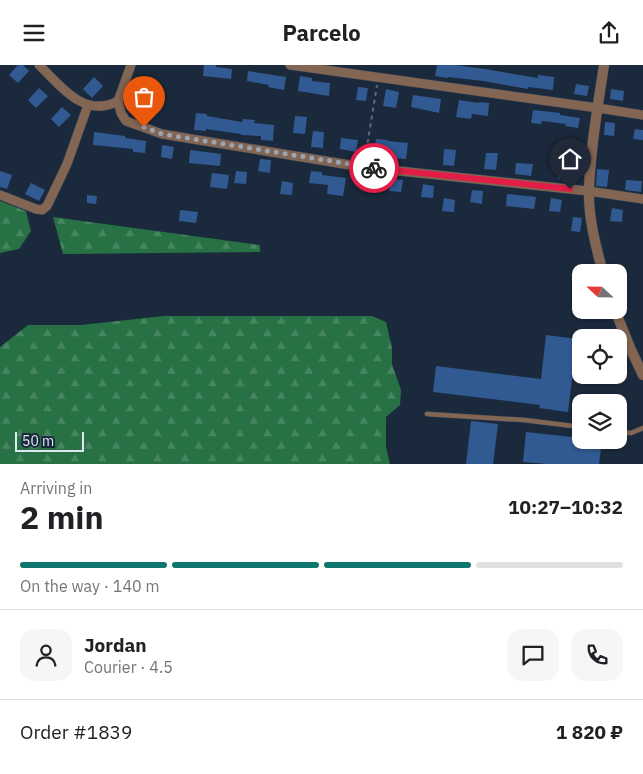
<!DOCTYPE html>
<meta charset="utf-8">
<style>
:root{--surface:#fff;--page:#f6f6f6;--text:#202124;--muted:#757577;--line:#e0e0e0;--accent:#0f766e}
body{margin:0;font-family:"IBM Plex Sans",sans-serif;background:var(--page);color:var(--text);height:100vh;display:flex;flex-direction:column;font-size:19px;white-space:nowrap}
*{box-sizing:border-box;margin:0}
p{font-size:16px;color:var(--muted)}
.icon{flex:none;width:28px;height:28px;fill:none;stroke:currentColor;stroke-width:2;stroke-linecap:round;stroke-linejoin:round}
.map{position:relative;height:399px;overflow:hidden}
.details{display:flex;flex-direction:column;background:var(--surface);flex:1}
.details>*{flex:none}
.needle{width:32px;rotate:292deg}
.controls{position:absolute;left:572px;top:199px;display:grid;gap:10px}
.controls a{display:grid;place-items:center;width:55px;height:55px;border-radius:10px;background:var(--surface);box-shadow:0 1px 4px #0004;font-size:25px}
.scale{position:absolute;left:15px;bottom:12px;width:69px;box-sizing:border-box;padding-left:5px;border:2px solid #dde7f4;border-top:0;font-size:14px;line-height:18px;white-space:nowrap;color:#dde7f4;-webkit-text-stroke:4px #1b293c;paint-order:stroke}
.pin{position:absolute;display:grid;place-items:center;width:42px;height:42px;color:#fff;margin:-51px -21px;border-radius:50% 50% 50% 0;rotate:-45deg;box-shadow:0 0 5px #0007}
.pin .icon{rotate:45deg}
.courier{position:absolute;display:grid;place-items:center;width:50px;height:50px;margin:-25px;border:4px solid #e11d48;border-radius:50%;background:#fff;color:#222;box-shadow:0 1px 6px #0007}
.overview em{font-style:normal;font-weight:800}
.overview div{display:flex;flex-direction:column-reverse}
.overview{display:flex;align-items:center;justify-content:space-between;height:85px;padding:0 20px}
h1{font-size:32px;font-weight:800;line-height:38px}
.bar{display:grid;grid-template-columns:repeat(4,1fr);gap:8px 5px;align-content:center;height:60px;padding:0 20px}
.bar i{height:6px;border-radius:4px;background:var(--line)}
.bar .active{background:var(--accent)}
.bar p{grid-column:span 4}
.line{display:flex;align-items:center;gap:12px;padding:0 20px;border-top:1px solid var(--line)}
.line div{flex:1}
.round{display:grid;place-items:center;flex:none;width:52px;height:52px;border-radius:15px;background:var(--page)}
header{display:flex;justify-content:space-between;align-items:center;height:65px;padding:0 20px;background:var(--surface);font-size:22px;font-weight:800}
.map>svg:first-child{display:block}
.forest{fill:url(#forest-firs)}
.building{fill:#315a92}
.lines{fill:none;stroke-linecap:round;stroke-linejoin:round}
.service-casing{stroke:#364456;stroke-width:5.5}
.minor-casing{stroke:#364456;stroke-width:10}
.tertiary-casing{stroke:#364456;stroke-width:11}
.path{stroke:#5d6a7b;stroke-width:2;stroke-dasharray:4 4;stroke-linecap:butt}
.service{stroke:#826552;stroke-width:4.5}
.minor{stroke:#826552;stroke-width:9}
.tertiary{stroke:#826552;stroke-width:10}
.done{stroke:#99a4b4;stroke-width:5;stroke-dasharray:0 9}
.route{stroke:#e11d48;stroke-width:6}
</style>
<header><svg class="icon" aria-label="menu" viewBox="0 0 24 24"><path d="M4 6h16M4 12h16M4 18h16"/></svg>Parcelo<svg class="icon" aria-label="share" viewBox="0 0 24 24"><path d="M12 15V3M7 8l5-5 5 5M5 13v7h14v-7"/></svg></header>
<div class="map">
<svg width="643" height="399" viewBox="0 0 643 399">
<defs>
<pattern id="forest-firs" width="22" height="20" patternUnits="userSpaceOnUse" patternTransform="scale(1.25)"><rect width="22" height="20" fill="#277144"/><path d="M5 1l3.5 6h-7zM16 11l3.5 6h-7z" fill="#468560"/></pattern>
</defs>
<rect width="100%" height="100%" fill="#1b293c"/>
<path class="forest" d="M0 136 26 146 31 166 19 184 0 188Z
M53 152 260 180V187L63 189Z
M164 251H372L386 257 392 283V299L401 325 400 340 386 352V382L390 399H0V282L28 260H81Z"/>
<path class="building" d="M18 0H23L29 6 18 18 9 10Z
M204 0H216V2L232 4 231 14 203 11Z
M437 0H455L485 4 538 13V10L554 12 553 25 528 22V24L483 16 448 12V13L435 11Z
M248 6 286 12 284 25 268 22 269 20 247 16Z
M300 11 312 13V16L330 18 329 31 298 26Z
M94 12 103 21 92 33 83 24Z
M576 19 589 21 587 31 574 29Z
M358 22 368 23 366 36 356 35Z
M39 23 48 31 36 43 28 35Z
M386 24 399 27 396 43 383 41Z
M611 24 624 26 623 36 610 34Z
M413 30 441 34 439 48 411 42Z
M145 34 159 42 154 52 139 44Z
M459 35 479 38V37L489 38 488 51 472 49 471 54 456 52Z
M62 42 71 50 59 62 51 54Z
M533 45 560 48V50L580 53 578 63 565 61 566 59 542 56 541 59 531 58Z
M196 48 207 49V51L242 57 243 54 255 55 254 58 274 60 273 76 261 75V71L241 70V69L206 64V66L194 65Z
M295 51 307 52 305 69 293 68Z
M605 57 615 58 614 71 604 70Z
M635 64 643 65V75L633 74Z
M313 66 324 67 323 83 311 82Z
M94 67 125 71V73L146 76 145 88 133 87V84L93 80Z
M341 73 358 75 356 87 340 84Z
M376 74 388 75 387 76 408 78 406 94 394 93 395 92 374 90Z
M162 80 174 82 172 94 161 92Z
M444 84 456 85 454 101 443 100Z
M190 85 221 89 220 101 189 98Z
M486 88H498L496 105 484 104Z
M260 94 271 95 270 108 258 106Z
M516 98 533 99 531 111 515 109Z
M559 102 575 104 574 115 558 114Z
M597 104 609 105 607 122 596 121Z
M0 106 12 110 7 124 0 122Z
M236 106 247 107 246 119 234 118Z
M311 106 322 107V110L346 113 343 131 327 129 328 120 309 118Z
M212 108 229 110 227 124 210 122Z
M364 111 376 113 374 125 363 124Z
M391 114 403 115 401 127 389 126Z
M626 115 642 116 641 127 625 125Z
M282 116 293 118 292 130 280 129Z
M31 118 45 125 39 136 25 129Z
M423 119 434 121 433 133 421 132Z
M472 125 483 126 482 139 470 137Z
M507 129 536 132 534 144 506 141Z
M87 130 97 131 96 139 87 138Z
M444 133 455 135 454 147 442 146Z
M551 133 562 135 560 147 549 146Z
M612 143 623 145 622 157 610 156Z
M180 145 198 147 196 158 179 156Z
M573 152 582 153 580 167 571 166Z
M546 270 577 274 568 347 539 343 540 340 433 327 436 301 541 314Z
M471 356 498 359 493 399H466Z
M526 367 581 373V375H602L599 399H547L523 397Z"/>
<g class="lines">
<g class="service-casing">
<path id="service" d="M427 349 524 355 581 362
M619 367 631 368 643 363"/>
</g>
<g class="minor-casing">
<path id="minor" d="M39 0C61 21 84 54 118 36
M290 0 598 43 643 50
M118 36 121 48 126 56 162 69 362 102 588 126 643 134
M118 36 131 0
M0 130 36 144 42 145 47 141 67 99 88 40"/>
</g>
<g class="tertiary-casing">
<path id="tertiary" d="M603 208C596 182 588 152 589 125 590 85 598 40 604 0
M615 245 631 285 643 310"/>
</g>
<path class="path" d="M365 94 377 20"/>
<use href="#service" class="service"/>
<use href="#minor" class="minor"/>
<use href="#tertiary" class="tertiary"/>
</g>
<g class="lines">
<path class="done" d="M144 62 162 69 374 103"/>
<path class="route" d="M374 103 570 124"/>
</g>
</svg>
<div class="controls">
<a><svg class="needle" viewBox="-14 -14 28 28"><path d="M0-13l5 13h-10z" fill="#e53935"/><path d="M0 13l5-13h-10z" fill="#757577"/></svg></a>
<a><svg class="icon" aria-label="locate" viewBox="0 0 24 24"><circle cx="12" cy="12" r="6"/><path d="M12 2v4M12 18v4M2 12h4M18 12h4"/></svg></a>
<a><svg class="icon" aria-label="layers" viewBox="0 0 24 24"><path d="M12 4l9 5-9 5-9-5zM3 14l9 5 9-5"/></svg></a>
</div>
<div class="scale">50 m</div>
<div class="pin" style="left:144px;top:62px;background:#ea580c"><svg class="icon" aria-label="bag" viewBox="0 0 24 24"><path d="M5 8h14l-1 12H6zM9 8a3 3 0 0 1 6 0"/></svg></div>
<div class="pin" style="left:570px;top:124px;background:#1f2937"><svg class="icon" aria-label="home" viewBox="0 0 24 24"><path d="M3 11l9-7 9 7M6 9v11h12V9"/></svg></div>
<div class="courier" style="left:374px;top:103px"><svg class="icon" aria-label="bike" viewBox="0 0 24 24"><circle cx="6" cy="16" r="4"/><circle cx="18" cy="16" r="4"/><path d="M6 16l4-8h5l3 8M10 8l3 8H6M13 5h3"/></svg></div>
</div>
<section class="details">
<div class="overview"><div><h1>2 min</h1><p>Arriving in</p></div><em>10:27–10:32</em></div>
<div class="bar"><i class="active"></i><i class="active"></i><i class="active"></i><i></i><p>On the way · 140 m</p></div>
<div class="line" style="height:90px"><a class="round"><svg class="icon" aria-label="person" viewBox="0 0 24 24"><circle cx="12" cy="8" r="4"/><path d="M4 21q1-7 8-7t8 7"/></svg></a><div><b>Jordan</b><p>Courier · 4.5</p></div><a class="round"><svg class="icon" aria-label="chat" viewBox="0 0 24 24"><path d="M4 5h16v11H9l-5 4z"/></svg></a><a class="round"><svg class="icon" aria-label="phone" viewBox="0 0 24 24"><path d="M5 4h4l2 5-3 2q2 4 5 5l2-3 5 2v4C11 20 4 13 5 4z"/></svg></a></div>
<div class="line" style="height:65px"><div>Order #1839</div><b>1 820 ₽</b></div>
</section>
